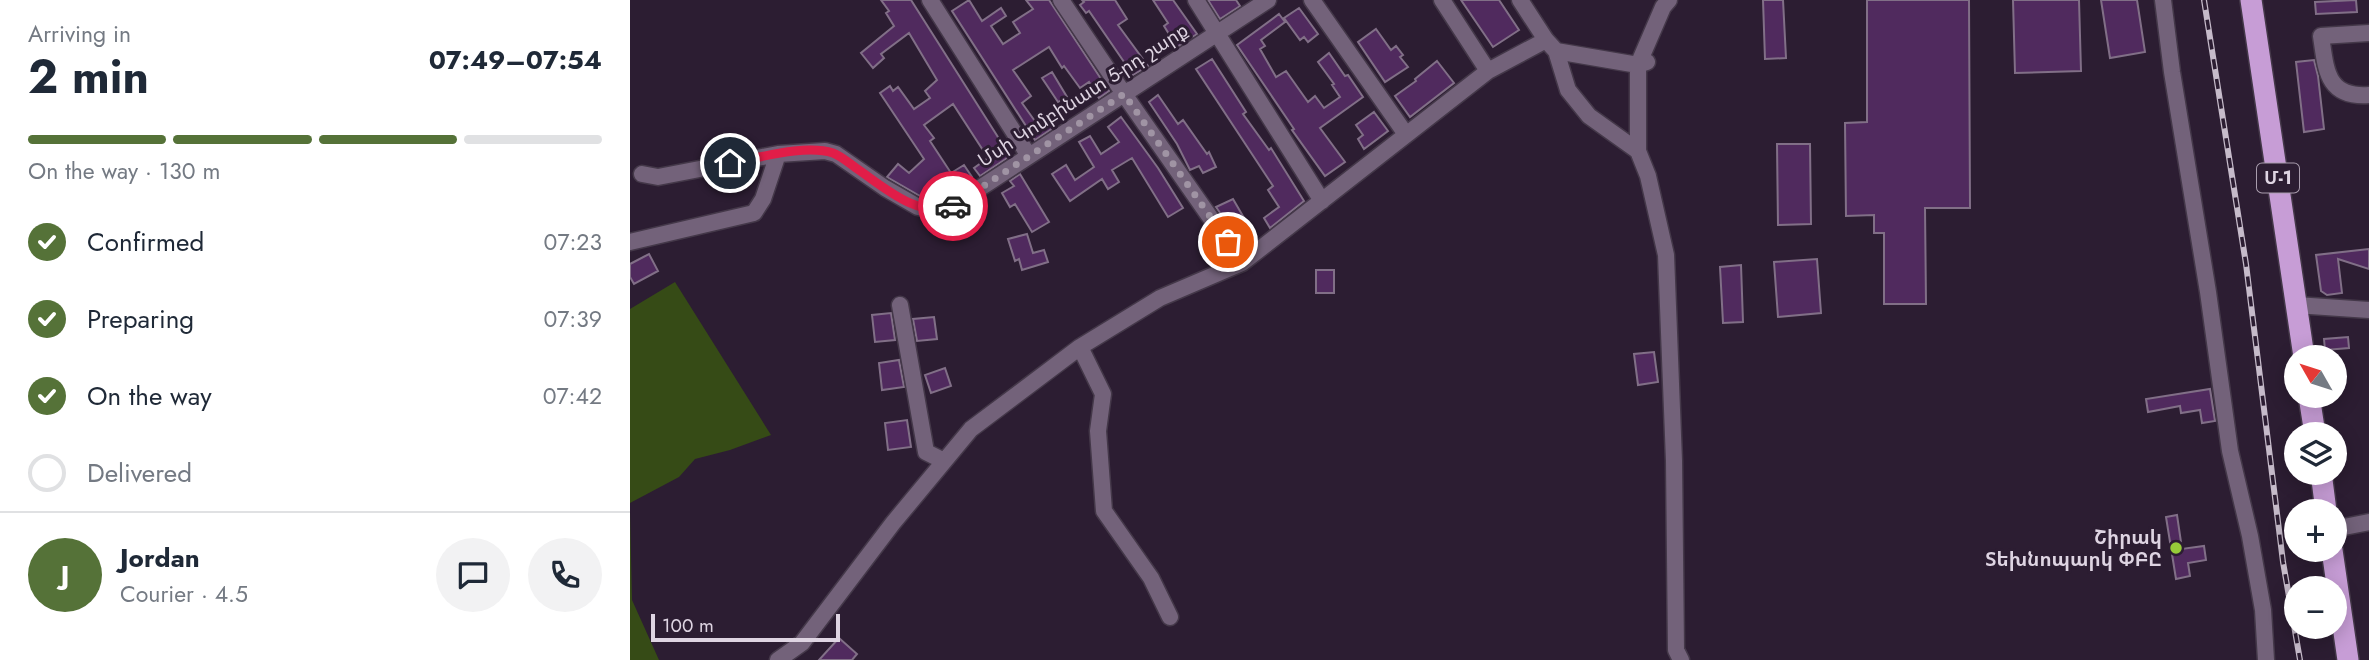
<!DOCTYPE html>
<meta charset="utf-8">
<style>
:root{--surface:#fff;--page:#f2f2f3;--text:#1f2937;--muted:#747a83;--line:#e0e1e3;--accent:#557238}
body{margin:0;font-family:Jost,"Noto Sans Armenian",sans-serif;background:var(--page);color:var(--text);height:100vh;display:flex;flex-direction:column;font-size:26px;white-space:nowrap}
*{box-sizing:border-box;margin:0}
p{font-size:23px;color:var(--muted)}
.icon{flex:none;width:38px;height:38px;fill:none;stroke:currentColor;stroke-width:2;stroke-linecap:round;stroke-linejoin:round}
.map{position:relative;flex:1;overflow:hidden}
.drawer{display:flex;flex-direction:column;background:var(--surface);width:630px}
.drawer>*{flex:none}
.needle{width:46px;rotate:309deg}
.controls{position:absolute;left:1654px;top:345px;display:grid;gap:14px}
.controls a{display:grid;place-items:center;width:63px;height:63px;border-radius:50%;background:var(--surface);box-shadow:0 4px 18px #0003;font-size:35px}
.scale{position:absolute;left:21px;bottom:18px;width:189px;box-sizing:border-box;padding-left:7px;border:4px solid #ded4e2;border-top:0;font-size:19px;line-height:24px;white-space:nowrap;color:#ded4e2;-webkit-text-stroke:5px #2c1d32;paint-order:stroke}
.pin{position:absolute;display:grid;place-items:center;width:60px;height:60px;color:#fff;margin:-30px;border:4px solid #fff;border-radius:50%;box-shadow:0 2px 7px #0007}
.courier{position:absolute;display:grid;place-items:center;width:70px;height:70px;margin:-35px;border:5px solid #e11d48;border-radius:50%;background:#fff;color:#222;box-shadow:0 2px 9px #0007}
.headline em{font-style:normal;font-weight:700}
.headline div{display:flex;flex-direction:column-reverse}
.headline{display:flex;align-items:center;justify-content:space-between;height:119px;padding:0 28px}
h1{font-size:46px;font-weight:700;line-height:52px}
.bar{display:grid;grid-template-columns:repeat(4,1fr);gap:10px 7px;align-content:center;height:84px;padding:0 28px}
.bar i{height:9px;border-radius:5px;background:var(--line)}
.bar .on{background:var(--accent)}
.bar p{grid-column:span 4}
.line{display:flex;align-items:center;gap:18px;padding:0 28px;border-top:2px solid var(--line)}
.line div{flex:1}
.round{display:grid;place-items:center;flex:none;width:74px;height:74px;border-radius:37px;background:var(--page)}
ol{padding:0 28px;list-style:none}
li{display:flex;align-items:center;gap:21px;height:77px}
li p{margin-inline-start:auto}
li .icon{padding:7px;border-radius:50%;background:var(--accent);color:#fff;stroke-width:4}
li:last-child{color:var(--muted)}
li i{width:38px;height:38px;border:4px solid var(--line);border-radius:50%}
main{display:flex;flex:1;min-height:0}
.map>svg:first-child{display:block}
.green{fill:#364b16}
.building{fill:#502a5e;stroke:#816f87;stroke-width:2}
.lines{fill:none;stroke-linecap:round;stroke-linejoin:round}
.minor-casing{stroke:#443849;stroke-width:19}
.highway-casing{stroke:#443849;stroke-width:24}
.minor{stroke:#73627a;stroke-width:16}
.highway{stroke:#c79dd6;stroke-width:21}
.rail-casing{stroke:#c6bbca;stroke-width:6}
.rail{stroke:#2c1d32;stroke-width:3.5;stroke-dasharray:10;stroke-linecap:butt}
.done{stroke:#a094a4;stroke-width:7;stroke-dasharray:0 12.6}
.route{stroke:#e11d48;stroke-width:9}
.poi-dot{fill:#96cc39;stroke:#2c1d32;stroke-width:2.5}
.labels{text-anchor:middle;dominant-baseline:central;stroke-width:6;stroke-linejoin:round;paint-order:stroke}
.shield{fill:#2c1d32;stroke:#a99dad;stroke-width:2}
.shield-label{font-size:18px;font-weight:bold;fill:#ded4e2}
.street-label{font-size:19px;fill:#ded4e2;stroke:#2c1d32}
.poi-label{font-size:19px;font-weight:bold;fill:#ded4e2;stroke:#2c1d32;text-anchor:end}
</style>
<main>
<section class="drawer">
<div class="headline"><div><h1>2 min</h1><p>Arriving in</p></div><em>07:49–07:54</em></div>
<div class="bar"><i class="on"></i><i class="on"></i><i class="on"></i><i></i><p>On the way · 130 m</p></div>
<ol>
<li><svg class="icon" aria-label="check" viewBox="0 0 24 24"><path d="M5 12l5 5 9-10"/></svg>Confirmed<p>07:23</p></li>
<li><svg class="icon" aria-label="check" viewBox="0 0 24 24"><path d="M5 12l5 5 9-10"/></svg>Preparing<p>07:39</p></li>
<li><svg class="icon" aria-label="check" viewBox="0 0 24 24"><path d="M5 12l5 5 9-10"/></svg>On the way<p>07:42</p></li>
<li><i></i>Delivered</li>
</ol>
<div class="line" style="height:126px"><b class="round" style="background:var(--accent);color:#fff">J</b><div><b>Jordan</b><p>Courier · 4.5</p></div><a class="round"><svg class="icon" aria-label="chat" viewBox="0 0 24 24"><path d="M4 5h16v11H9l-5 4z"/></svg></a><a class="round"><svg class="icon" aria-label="phone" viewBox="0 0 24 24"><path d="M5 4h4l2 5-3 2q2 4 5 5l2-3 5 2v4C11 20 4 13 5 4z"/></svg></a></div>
</section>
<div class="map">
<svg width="1739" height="660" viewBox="0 0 1739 660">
<rect width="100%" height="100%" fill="#2c1d32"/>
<path class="green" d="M45 282 141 435 100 450 65 459 49 477 0 503V309Z
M0 512 2 600 29 660H0Z"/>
<path class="building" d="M251 0H281L380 156 350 176 344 168 358 158 323 104 294 125 304 138 300 141 321 173 334 165 342 177 316 194 305 178 290 196 257 177 268 164 279 173 294 159 250 93 260 86 263 91 268 87 284 109 300 98 295 91 307 80 279 33 251 54 254 58 243 68 231 53 264 26 256 13 259 11Z
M339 0 352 21 371 8 376 16 361 26 373 44 390 33 383 22 403 9 396 0H419L479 91 469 98 459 82 450 88 434 66 432 68 419 47 383 70 401 96 392 103 407 124 416 118 423 128 405 140 322 11Z
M452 0H485L497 19 488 25 518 66 503 75 459 11 456 13 450 5 454 2Z
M523 0H543L567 34 547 47 534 26 538 23Z
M578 0H606L610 6 590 19Z
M831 0H869L889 30 863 47Z
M1133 0H1153L1156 58 1135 59Z
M1237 0H1339L1340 208H1295L1296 304H1254V233H1244V215L1216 216 1215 123 1237 122Z
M1383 0H1449L1451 71 1385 73Z
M1471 0H1507L1515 52 1480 58Z
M1726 0 1727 12 1686 14 1685 2Z
M669 8 688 34 678 42 674 37 670 40 654 18Z
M649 14 655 22 631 40 635 46 630 49 646 77 656 71 678 102 685 96 694 108 710 97 702 85 704 84 688 62 699 53 715 76 718 75 733 97 690 128 715 162 695 176 662 130 664 129 607 45Z
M746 29 761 50 766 46 773 55 770 57 778 67 755 82 728 42Z
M582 59 616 112 613 114 639 150 641 148 674 201 640 228 634 218 649 207 638 190 643 186 566 69Z
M1684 60 1688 76 1694 129 1674 132 1666 62Z
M807 61 824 83 780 117 765 96 786 81 785 79Z
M422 72 437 97 428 102 412 78Z
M528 95 548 124 553 120 577 154 579 152 586 167 573 173 569 166 560 170 547 144 519 102Z
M744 112 758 131 734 149 728 139 733 135 726 125Z
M491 117 528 168 553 208 538 217 502 158 482 170 489 182 478 189 472 179 440 201 422 174 436 165 445 180 464 167 449 142 460 136 471 154 489 142 478 127Z
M1147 144H1180L1181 224 1148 225Z
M390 174 419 222 402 232 385 204 380 207 372 193 384 186 380 181Z
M603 199 617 223 604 233 586 207Z
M397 234 403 253 414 250 418 262 392 270 389 259 385 261 378 239Z
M1739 249V269L1708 259 1712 293 1697 295 1691 291 1686 255Z
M19 254 28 271 4 284 0 277V264Z
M1187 259 1191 313 1148 317 1144 262Z
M1111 265 1113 322 1093 323 1090 267Z
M686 270H704V293H686Z
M261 313 265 340 245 342 242 315Z
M304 317 307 339 287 341 283 319Z
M1718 337 1719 348 1695 350 1694 339Z
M1024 352 1028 382 1008 385 1004 354Z
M269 360 274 387 252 390 249 363Z
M315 368 321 386 301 393 295 375Z
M1580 389 1585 421 1572 423 1570 410 1551 413 1550 406 1518 412 1516 399Z
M277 420 281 447 258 450 255 423Z
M1547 515 1552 549 1574 546 1576 560 1558 563 1560 576 1546 579 1536 517Z
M209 638 227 654 222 660H189Z"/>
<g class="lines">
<g class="minor-casing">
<path id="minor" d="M300 0 399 156
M431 0 494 94 612 263
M566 0 692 201
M682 0 775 133
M812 0 858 71
M890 0 916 40 926 51 1008 65 1017 62
M1039 0 1033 7 1008 65V151L1018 176 1036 255 1044 461 1046 650 1051 660
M1533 0 1542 72 1578 292 1600 451 1620 536 1633 610 1636 660
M1739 33 1691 36C1696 69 1696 98 1739 95
M926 51 938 90 959 116 1008 151
M12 174 28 177 148 154 195 151 206 154 255 188 288 207 303 210 321 207 638 0
M0 242 124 213 133 199 148 154
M270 305 296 452 314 461
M1666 305 1739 310
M450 347 473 394 468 431 474 511 521 578 540 617
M1704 529 1739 522
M148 660 172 643 263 523 341 429 450 347 530 298 612 263 858 71 916 40"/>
</g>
<g class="highway-casing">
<path id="highway" d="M1621 0 1674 357
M1679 396 1685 434
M1691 472 1696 511
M1702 550 1718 660"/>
</g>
<use href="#minor" class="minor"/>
<use href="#highway" class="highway"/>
<g class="rail-casing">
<path id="rail" d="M1574 0 1616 264 1653 562 1670 660"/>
</g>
<use href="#rail" class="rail"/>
</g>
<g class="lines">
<path class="done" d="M323 206 494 94 598 242"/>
<path class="route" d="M100 163C129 158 175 144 203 153 211 156 219 163 226 168 254 187 288 219 323 206"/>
</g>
<circle class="poi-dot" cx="1546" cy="548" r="7"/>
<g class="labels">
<rect class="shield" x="1627" y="163.5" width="42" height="29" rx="5"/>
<g class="shield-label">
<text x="1648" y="178">Մ-1</text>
</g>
<g class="street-label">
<text transform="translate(453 95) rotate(-33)">Մսի Կոմբինատ 5-րդ շարք</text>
</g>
<g class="poi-label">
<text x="1532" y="537">Շիրակ<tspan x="1532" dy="22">Տեխնոպարկ ՓԲԸ</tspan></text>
</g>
</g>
</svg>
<div class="controls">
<a><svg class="needle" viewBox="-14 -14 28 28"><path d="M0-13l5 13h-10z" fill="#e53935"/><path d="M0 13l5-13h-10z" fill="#747a83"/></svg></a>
<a><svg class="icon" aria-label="layers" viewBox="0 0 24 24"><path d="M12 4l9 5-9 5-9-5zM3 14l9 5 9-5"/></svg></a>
<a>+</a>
<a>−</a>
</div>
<div class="scale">100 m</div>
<div class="pin" style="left:598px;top:242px;background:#ea580c"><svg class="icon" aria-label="bag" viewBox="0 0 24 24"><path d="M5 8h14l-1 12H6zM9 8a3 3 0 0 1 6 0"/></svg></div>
<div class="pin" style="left:100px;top:163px;background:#1f2937"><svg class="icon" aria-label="home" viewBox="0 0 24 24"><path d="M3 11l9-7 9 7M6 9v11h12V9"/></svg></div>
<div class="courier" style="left:323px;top:206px"><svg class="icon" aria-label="car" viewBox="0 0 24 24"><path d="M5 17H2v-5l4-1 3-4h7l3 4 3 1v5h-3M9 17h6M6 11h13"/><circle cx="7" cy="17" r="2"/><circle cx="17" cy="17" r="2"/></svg></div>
</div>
</main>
